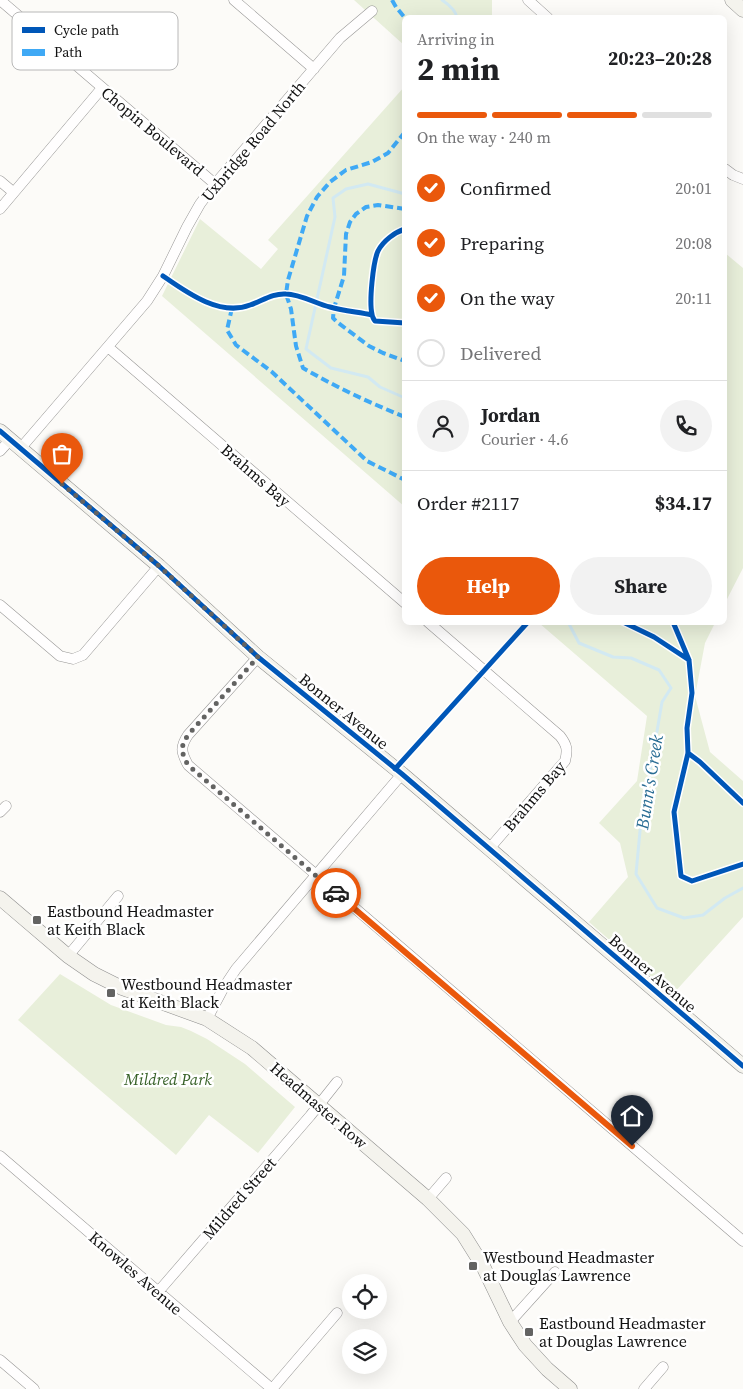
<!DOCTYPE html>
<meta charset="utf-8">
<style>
:root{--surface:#fff;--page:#f2f2f2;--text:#202124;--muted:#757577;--line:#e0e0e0;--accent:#ea580c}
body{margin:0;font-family:"Source Serif 4",serif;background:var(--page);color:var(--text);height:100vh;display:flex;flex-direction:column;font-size:19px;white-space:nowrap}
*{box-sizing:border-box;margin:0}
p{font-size:16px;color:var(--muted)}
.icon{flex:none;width:28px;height:28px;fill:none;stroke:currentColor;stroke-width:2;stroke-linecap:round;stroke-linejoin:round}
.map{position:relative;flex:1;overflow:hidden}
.side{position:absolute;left:402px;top:15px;width:325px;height:610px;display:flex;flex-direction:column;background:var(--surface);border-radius:8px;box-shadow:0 5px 20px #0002}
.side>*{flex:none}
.tools{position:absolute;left:342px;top:1274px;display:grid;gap:10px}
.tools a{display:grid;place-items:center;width:45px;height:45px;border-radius:50%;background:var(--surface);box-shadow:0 5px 20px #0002;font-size:25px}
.pin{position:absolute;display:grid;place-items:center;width:42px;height:42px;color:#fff;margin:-51px -21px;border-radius:50% 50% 50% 0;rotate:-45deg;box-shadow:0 0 5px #0007}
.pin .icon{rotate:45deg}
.courier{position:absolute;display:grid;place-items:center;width:50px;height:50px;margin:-25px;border:4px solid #ea580c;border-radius:50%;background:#fff;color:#222;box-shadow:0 1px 6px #0007}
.summary em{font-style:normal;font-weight:700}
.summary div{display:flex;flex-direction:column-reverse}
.summary{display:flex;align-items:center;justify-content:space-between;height:85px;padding:0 15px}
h1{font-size:32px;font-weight:700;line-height:38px}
.bar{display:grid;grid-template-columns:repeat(4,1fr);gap:8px 5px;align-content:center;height:60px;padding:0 15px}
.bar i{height:6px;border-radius:4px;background:var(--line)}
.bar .current{background:var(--accent)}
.bar p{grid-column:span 4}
.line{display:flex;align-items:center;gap:12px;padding:0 15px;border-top:1px solid var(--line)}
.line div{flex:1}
.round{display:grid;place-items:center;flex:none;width:52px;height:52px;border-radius:26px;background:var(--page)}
ol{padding:0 15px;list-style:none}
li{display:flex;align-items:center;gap:15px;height:55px}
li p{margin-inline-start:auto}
li .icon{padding:5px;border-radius:50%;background:var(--accent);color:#fff;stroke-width:4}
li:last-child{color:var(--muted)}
li i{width:28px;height:28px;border:2px solid var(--line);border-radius:50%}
.action{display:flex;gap:10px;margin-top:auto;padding:10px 15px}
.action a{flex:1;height:58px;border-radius:30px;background:var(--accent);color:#fff;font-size:20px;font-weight:700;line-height:58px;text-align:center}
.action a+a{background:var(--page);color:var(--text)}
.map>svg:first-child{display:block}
.green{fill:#e8efda}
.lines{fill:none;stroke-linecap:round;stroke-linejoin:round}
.stream{stroke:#d2e9f2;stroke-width:3}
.street-casing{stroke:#979695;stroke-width:11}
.secondary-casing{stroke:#8d8d8c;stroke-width:15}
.street{stroke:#fffefe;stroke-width:10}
.secondary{stroke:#f4f3ed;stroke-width:14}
.quiet{stroke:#3fa9f5;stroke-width:4;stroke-dasharray:8 4;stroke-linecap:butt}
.cycleway-casing{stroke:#fff;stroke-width:8}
.cycleway{stroke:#0057b8;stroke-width:5}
.done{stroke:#636362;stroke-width:5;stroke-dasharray:0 9}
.route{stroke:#ea580c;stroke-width:6}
.poi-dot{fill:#636362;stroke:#fff;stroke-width:2}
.labels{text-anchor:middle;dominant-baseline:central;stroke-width:5;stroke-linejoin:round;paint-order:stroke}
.street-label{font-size:16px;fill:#111;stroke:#fff}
.poi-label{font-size:16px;fill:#111;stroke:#fff;text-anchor:start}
.park-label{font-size:16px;font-style:italic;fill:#376128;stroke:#fff}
.water-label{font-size:18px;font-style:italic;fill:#286c94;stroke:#fff}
.key{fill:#fff;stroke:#b8b8b8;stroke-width:1}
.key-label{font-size:14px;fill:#111}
</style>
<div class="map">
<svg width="743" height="1389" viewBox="0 0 743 1389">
<rect width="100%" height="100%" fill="#fcfbf8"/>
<path class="green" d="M354 0H492V17L405 18V46Z
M405 86V507L162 296 200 219 261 269 278 249 268 240Z
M725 253 743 268V568L725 603Z
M539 623H715L705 643 695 696 710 752 743 781V917L672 995 589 922 628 877 620 843 599 823 637 781 647 716Z
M60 974 111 1005 166 1025 181 1027 191 1031 207 1039 245 1064 295 1107 258 1153 209 1115 176 1155 18 1020Z"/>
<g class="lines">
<path class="stream" d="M442 0C448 4 456 10 457 18
M405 194 368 184 346 189 333 198 335 217 306 349 331 368 368 377 380 387 405 398
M568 622 579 643 613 657 631 658 659 670 671 688 662 702 640 831 636 874 657 908 684 918 703 915 725 898 743 888"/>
<g class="street-casing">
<path id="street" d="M0 0 215 184
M234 0 314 69
M528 0 548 18
M725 169 733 175 743 179
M0 181 13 192
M0 209 102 88
M108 347 405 603
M20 449 147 301 163 276 187 227 200 204 215 184 340 38 372 11
M0 451 10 440
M0 605 60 656 73 659 83 655 159 566
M428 622 560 736C567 745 568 750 565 761L489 849
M258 657 188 735C180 747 181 752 188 765L743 1241
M0 812 6 806
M68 956 118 896
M207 1019 224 987 236 969 402 774
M0 1156 272 1389
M428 1199 446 1178
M158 1292 310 1116 337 1082
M510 1322 555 1272
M0 1360 34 1389
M272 1389 337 1313
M644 1389 663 1367"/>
</g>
<g class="secondary-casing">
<path id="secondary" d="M732 0 743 10
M0 431 159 566 258 657 402 774 743 1066
M0 898 68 956 94 974 122 988 207 1019 252 1048 428 1199 463 1234 483 1266 510 1322 525 1345 547 1369 570 1389"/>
</g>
<use href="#street" class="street"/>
<use href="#secondary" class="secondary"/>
<path class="quiet" d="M392 0 396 7 405 18
M405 132 388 153 372 162 346 170 330 182 317 197 307 216 288 280 286 294 291 309 296 346 303 368C336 387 370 403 405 417
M405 209 378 205 366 207 356 214 350 222 346 234 344 276 334 308 333 318 337 322 369 346 383 353 405 361
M232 308 227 330 236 345 272 372 367 461 405 480"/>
<g class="cycleway-casing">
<path id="cycleway" d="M405 229C395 232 383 241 378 251 373 262 369 302 372 314 372 316 374 320 375 321L405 323
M163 276C186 292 220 317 250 305 262 301 273 293 286 294 300 294 317 304 330 307 344 311 358 312 372 315
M0 431 159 566 258 657 402 774 743 1066
M623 622 654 637 689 660
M673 622 689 660 692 693 687 728 688 753 674 812 681 876 692 881 743 864
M688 753 700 762 743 803
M395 769 528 622"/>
</g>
<use href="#cycleway" class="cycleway"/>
</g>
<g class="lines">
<path class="done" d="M62 484 159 566 258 657 188 735C180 747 181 752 188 765L336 893"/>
<path class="route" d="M336 893 632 1146"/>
</g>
<g class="poi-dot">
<rect x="32" y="915" width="10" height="10" rx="2.5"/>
<rect x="106" y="988" width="10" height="10" rx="2.5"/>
<rect x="468" y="1261" width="10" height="10" rx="2.5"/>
<rect x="524" y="1327" width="10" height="10" rx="2.5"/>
</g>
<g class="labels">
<g class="street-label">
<text transform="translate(153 131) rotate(40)">Chopin Boulevard</text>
<text transform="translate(253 141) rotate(-50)">Uxbridge Road North</text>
<text transform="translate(256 475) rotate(41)">Brahms Bay</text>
<text transform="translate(344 711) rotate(39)">Bonner Avenue</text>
<text transform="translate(534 796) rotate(-50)">Brahms Bay</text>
<text transform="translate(653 973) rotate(41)">Bonner Avenue</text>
<text transform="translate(319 1105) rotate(41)">Headmaster Row</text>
<text transform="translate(239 1198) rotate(-49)">Mildred Street</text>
<text transform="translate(136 1273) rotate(41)">Knowles Avenue</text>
</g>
<g class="poi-label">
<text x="47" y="911">Eastbound Headmaster<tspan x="47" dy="18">at Keith Black</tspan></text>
<text x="121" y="984">Westbound Headmaster<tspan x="121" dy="18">at Keith Black</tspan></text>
<text x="483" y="1257">Westbound Headmaster<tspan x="483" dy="18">at Douglas Lawrence</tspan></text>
<text x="539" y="1323">Eastbound Headmaster<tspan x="539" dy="18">at Douglas Lawrence</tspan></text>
</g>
<g class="park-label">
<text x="168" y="1079">Mildred Park</text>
</g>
<g class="water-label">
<text transform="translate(649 782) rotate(-81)">Bunn's Creek</text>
</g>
</g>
<rect x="12" y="12" width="166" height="58" rx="8" class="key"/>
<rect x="22" y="27" width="23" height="6" fill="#0057b8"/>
<rect x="22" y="49" width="23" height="7" fill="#3fa9f5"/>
<g class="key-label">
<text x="54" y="35">Cycle path</text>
<text x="54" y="57">Path</text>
</g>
</svg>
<div class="tools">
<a><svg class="icon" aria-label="locate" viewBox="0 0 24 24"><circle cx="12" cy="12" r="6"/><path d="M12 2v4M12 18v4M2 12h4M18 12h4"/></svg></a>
<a><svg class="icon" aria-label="layers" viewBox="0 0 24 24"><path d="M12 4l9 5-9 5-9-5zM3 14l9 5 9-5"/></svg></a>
</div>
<div class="pin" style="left:62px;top:484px;background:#ea580c"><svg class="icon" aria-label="bag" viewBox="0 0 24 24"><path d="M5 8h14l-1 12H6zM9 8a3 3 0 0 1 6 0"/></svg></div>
<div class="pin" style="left:632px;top:1146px;background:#1f2937"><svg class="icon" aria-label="home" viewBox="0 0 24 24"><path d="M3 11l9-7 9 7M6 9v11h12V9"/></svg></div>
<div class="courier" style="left:336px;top:893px"><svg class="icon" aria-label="car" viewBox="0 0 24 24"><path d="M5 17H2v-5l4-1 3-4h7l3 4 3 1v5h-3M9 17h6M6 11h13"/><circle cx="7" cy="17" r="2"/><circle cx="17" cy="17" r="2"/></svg></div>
<section class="side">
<div class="summary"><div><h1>2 min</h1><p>Arriving in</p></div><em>20:23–20:28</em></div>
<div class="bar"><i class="current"></i><i class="current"></i><i class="current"></i><i></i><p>On the way · 240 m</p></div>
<ol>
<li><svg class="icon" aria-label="check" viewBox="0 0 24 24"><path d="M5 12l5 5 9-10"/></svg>Confirmed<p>20:01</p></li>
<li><svg class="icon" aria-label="check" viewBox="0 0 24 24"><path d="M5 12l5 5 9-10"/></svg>Preparing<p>20:08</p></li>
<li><svg class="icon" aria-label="check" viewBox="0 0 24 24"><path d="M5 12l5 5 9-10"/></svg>On the way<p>20:11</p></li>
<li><i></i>Delivered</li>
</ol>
<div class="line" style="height:90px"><a class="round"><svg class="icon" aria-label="person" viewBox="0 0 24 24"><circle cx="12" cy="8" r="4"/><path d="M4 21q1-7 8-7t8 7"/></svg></a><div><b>Jordan</b><p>Courier · 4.6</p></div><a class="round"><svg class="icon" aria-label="phone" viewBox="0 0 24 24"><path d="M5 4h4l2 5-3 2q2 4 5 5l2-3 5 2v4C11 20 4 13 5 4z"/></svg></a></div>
<div class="line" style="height:65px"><div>Order #2117</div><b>$34.17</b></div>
<div class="action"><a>Help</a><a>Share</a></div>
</section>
</div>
